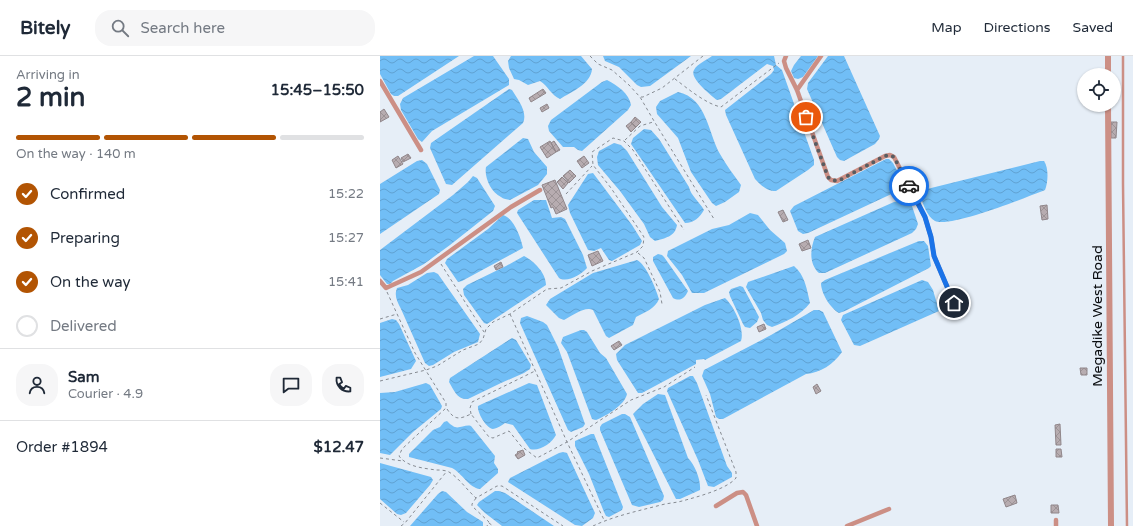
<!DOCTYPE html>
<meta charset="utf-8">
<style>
:root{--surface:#fff;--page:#f6f6f7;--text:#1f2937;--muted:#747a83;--line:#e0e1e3;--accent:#b25403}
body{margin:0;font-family:"Varela Round",sans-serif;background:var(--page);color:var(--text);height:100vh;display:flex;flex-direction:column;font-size:15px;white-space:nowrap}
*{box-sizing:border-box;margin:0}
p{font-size:13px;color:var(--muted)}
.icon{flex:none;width:22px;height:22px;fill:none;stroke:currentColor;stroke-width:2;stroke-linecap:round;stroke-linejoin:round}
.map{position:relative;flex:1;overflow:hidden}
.sheet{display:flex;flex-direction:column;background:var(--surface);width:380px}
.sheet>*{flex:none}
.fabs{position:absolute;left:697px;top:12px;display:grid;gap:8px}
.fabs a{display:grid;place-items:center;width:44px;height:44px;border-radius:50%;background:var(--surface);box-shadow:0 1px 3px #0004;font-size:20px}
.pin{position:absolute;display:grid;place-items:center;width:34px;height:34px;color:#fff;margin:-17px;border:2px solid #fff;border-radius:50%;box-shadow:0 1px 4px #0007}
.courier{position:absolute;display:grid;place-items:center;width:40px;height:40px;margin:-20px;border:3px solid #1a73e8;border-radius:50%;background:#fff;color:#222;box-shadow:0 1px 5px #0007}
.summary em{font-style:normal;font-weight:700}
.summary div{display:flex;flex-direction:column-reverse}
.summary{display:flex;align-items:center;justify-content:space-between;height:68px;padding:0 16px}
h1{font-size:26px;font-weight:700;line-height:30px}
.bar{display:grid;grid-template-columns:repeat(4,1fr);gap:6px 4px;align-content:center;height:48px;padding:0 16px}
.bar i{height:5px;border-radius:3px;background:var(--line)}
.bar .on{background:var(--accent)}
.bar p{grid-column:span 4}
.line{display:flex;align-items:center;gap:10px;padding:0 16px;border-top:1px solid var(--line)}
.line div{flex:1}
.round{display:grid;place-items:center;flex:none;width:42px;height:42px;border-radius:16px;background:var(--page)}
ol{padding:0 16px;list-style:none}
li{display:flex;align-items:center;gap:12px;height:44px}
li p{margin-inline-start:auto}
li .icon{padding:4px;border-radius:50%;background:var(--accent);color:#fff;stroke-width:4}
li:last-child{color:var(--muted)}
li i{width:22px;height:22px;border:2px solid var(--line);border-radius:50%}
header{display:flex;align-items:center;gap:24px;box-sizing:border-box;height:56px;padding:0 20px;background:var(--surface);border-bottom:1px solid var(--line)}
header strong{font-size:19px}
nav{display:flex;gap:22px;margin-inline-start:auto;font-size:14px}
.search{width:280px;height:36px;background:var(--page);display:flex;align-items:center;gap:10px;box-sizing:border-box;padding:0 14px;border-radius:16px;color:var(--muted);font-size:15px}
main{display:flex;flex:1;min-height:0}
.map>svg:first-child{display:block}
.water{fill:url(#water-waves)}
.building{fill:url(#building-cross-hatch);stroke:#90868a}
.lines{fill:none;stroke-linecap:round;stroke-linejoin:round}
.path{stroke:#868b92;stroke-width:1;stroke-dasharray:3 3;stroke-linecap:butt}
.service{stroke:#cc8f85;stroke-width:2.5}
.minor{stroke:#cc8f85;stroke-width:4.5}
.tertiary{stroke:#cc8f85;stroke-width:6}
.done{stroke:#585c61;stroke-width:4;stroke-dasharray:0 7.2}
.route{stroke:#1a73e8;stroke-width:5}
.labels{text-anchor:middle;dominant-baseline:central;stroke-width:4;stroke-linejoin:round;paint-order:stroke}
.street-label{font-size:14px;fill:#0b0d10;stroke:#e6eef7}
</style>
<header>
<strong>Bitely</strong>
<div class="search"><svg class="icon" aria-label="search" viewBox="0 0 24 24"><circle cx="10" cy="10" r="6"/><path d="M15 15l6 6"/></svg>Search here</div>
<nav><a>Map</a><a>Directions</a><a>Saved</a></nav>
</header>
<main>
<section class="sheet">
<div class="summary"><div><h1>2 min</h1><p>Arriving in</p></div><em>15:45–15:50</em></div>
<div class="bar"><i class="on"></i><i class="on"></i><i class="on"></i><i></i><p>On the way · 140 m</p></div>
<ol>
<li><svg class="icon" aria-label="check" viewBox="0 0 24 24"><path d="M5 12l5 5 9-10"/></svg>Confirmed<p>15:22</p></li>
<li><svg class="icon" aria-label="check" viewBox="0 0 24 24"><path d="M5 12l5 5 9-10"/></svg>Preparing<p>15:27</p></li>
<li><svg class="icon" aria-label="check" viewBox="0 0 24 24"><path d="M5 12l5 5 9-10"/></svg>On the way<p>15:41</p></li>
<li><i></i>Delivered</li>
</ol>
<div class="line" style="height:72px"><a class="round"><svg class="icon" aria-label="person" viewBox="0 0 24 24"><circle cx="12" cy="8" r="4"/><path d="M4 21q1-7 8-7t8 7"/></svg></a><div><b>Sam</b><p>Courier · 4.9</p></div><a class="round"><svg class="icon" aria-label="chat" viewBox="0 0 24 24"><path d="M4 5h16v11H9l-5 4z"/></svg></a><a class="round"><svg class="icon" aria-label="phone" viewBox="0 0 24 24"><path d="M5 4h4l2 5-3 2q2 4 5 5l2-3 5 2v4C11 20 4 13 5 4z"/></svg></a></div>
<div class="line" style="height:52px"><div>Order #1894</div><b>$12.47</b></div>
</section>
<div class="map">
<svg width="753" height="470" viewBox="0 0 753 470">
<defs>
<pattern id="water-waves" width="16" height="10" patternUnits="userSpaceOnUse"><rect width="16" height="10" fill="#71bef6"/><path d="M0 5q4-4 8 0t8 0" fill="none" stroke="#60a2d2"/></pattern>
<pattern id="building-cross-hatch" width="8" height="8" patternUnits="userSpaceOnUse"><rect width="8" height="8" fill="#b7acb0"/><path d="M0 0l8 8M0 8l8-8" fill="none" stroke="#9c9396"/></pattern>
</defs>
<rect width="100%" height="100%" fill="#e6eef7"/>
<path class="water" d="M0 0H79L18 40H14L11 38 0 18Z
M94 0H113L129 23V29L52 75 42 86 38 83 21 54 20 48 23 42Z
M131 0H201L212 13C211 28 191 36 180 43 171 39 168 30 160 25L148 29 139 24 134 23 129 12 128 5Z
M223 0H311L270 30 261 31 257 29 239 11 225 5Z
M332 0H394L396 9 402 14 434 104V109L428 114 396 135C386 135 381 129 375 123L346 59 345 54 391 18 394 14 393 10 387 8 341 43 337 44C331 39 309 22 314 14 317 8 327 4 332 0Z
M421 0H438L423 21 418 23 414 22 411 15 414 9Z
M448 0H464L500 80 499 83 495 88 464 105 460 104 457 101 427 33 428 27Z
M227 24C238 30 249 37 251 49L248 54 202 95 198 94 194 91H183L169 75 168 70 171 64 222 26Z
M129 33 132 34C138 44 148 56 143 67L72 129 66 128 50 92 51 87Z
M298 36C327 42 328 77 340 98 346 109 354 119 361 129L359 136 345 146 336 150 332 147 311 116 298 82 277 58 276 51 280 45Z
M264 73 271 74 279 83 309 131C311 140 319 145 324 154 320 161 314 167 305 167L251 88 253 82Z
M143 82 148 83 154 96 167 111V118L158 129 130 144C127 143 123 143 121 141 111 136 104 121 106 111Z
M234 87 241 89 247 95 282 151 297 169C295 181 285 182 275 185L270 181 264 168 240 135 218 109 217 101 219 95Z
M506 103H509L513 107 524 128 520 134 428 177 423 178 418 175 410 155 414 150Z
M42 104 47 108 60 134 59 138 0 178V128L37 105Z
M660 105H664C669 112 668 127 665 134 647 141 570 172 555 165 547 161 542 146 540 138L543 134Z
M213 117 252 169 262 185 260 189 232 205 229 204 221 192 214 195 208 194 190 157 188 149 208 118Z
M93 120 97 122 115 150 113 155 70 189 44 208 13 225 10 228H7L0 219V194L73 139 88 126Z
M526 143 531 147 538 168 536 173 532 177 445 217H439C429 208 430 193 435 181L514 146Z
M154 144H166L172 162 181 161 185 163 203 199 207 212C201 219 187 227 179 222L137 157 138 154Z
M370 157 378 159 390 174 405 187 407 195 404 198 324 237H312L302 219 287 200 288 195 332 173 349 169Z
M123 159C134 162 141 182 143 192L82 225 78 226 65 207 67 203 108 173Z
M539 185H544L548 190 551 210 549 212 465 255 459 257C450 252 441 237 441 227L445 224Z
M278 198 282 199 284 201 308 235C305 242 300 246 293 242L273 205V201Z
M144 200C154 205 166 217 166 229L107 268 104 267 84 239 83 233 87 229 126 210Z
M257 204C266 208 276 233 279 243 275 253 265 256 256 261L253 269 229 282 226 280 213 254C205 250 192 260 184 264L179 262 166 249 170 243 213 217Z
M414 210C425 219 427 234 430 247 421 259 406 266 392 271L387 269 383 264 381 257 366 231 368 226Z
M54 216 58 218 100 278 98 286 74 296 53 309 49 310 45 307 21 253C17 245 14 240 17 232L28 229 47 217Z
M542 224 548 226 553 234 559 255 480 290 474 289 461 264 463 259Z
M360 230 363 231 379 261 377 266 370 272 365 271 363 268 350 240 349 236 351 233Z
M345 242C354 250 365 273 361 285L325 304 324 303 316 304V308L262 337H258L237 304 236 298 245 289 325 249Z
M434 254H439L443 256 462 296C454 308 440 317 426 318L343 363H339L336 361 330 338 322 320 324 314 391 279Z
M147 260 163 266 167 269 178 291 205 368 203 371 191 376 188 374 140 267 141 262Z
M12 263 16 264 19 268 36 305 31 313 0 321V267Z
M201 274H204L207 276 220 297 226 302 247 338C245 349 226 360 216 364L212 363 187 296 181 287 183 281Z
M132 282 136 284 151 309 150 313 144 317 121 327 88 343C77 344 74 334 69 326L70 322Z
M310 320H313L317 327 347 410 352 417V421L334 431 328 430 318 404 287 335 288 332Z
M46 327 50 329 62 350 61 353 33 376 10 399 0 397V337L15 336Z
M149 327 157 329 176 379C172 387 159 396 150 393L133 369 125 367C122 369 118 372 113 373 107 373 97 357 98 350L102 348Z
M278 338 285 339 308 402C315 409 321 424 320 434L300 443H296L253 358 263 348Z
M242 358H245L250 361 284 440 283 444 280 446 259 451 252 449 220 374V371L222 368Z
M67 365C69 367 71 369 73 370 78 374 85 368 91 370L115 400 114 407 118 413V417L100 433C89 432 82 417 72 412L29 401V398L53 374 60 371 64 366Z
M211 378H214L243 451 242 454 229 461 226 460 224 456 209 418 195 390V385Z
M183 396 187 397 215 457 213 462 202 470 195 469 128 426 130 422 134 420 179 397Z
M0 407 51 421 53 424 50 429 26 457 21 459 17 458 0 443Z
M62 435 66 436 87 456 103 466V470H30L58 438Z
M115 435H119L125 437 174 470H122L105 457 97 449 99 446Z"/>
<path class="building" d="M163 33 166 37 151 46 149 42Z
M167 48 169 52 162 56 160 52Z
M4 53 9 61 0 66V56Z
M255 61 261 66 256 71 251 66Z
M251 66 256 71 251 76 246 70Z
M731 66H737L736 82H731Z
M170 85 176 96 167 102 160 91Z
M174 85 180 94 176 96 171 87Z
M28 98 31 102 23 106 21 102Z
M18 100 23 108 16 112 12 104Z
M204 100 209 107 202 112 197 105Z
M190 114 196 120 189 127 183 120Z
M182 121 188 127 183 133 177 126Z
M175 124 187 153 176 158 173 151 171 152 162 129Z
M667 149 668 163 662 164 660 150Z
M403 154 408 164 403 166 398 156Z
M428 184 431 192 422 195 419 188Z
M218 195 223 205 212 210 208 199Z
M121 206 123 211 116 214 114 210Z
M384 268 386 273 379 276 377 271Z
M239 285 242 289 234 294 231 290Z
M700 312H707V319H701Z
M437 328 441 335 436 338 433 331Z
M680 368 681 389H676L675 369Z
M676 393H681L682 401H676Z
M143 394 145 399 138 403 135 399 138 397 137 396Z
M635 439 637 447 626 451 623 443Z
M671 449H678L679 457H671Z"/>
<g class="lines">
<path class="path" d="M210 0 218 8 232 14 249 29 260 41 274 65 334 163
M295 23C307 32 326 48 341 51L399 7
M261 41H263L282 32 323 0
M245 84 260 70 273 66
M186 138 212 110
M258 197 264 202 280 236 282 248
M61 208 104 276
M7 236 35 297 66 347V352L22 393 19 400C27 411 43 412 56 414 60 414 65 414 69 416 79 422 87 434 96 442L117 430H122L183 470
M130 258 187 386 224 464
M0 263 17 258
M0 325 46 314 57 310 83 294 99 288 103 283 106 273 113 266 130 258 167 233 181 232 212 215 257 196 263 190 264 181 231 132 213 109 212 96 233 82 244 85 253 94 304 174
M67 353C75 365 80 363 91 358L109 381 113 382 129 375 141 390 157 402 187 386 251 344 284 331 315 311
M91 358 90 352 92 346 155 315
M0 402 23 405
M96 442 92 448V450L109 466 107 470
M0 447 24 466
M109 467 113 470
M21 470 25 467 67 415
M213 470C234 460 258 455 281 449 288 447 295 447 302 445 317 441 347 433 356 422V416L326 339"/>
<path class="service" d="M743 0V128L747 470"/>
<path class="minor" d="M406 0 404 5 406 12 417 34 448 121 451 124 457 125 505 100 510 99 514 101 545 161 551 181 554 200 574 247
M0 25 41 94
M417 34 441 0
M0 225 6 232 41 216 131 151 160 134
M336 450 357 437 363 436 366 439 377 470
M676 464V470
M467 470 509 453"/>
<path class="tertiary" d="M728 0V19
M728 49 731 470"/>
</g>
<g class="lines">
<path class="done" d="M426 61 448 121 451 124 458 125 505 100 510 99 514 101 529 130"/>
<path class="route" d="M529 130 545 161 551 181 554 200 574 247"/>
</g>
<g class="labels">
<g class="street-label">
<text transform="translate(717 260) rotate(-90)">Megadike West Road</text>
</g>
</g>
</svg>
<div class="fabs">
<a><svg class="icon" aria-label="locate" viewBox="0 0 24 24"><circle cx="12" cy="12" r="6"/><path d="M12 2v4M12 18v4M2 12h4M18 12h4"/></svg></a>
</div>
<div class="pin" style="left:426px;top:61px;background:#ea580c"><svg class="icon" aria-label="bag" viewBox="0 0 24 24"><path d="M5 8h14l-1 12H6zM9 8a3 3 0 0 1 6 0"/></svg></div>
<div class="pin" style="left:574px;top:247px;background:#1f2937"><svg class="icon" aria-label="home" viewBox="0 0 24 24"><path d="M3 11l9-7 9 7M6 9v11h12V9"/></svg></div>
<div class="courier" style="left:529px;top:130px"><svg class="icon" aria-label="car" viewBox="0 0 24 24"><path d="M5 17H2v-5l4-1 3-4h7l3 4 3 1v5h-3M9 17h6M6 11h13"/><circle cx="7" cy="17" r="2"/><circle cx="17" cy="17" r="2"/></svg></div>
</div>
</main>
